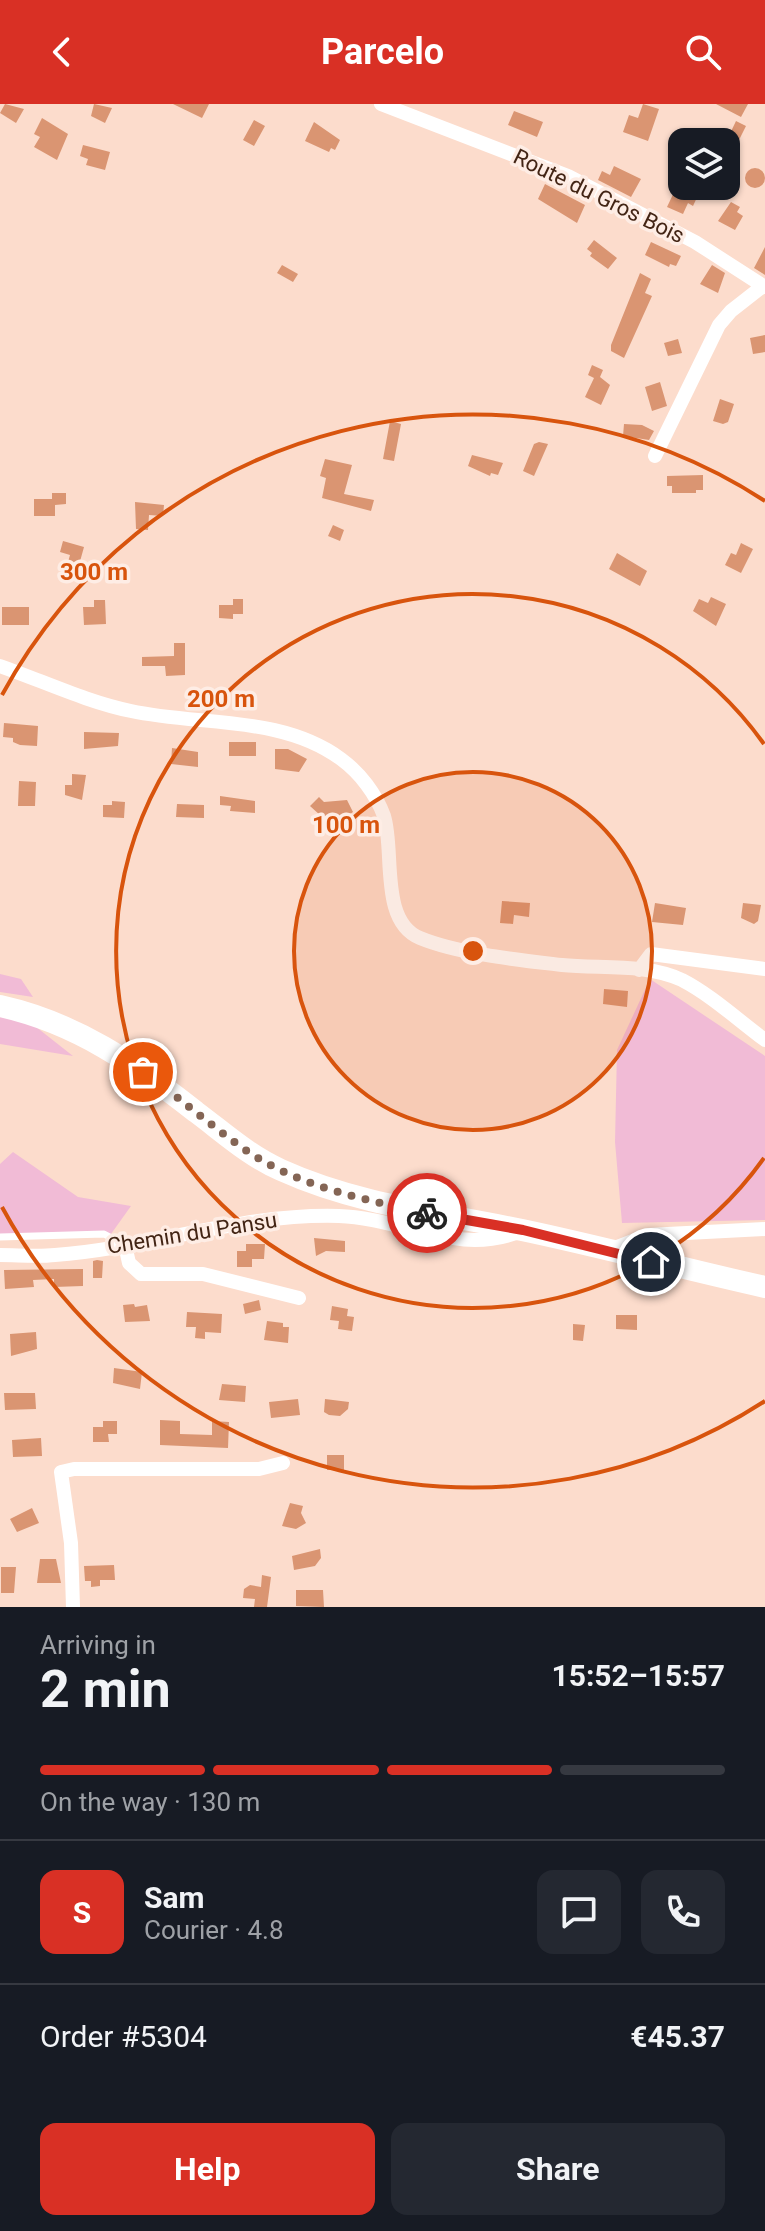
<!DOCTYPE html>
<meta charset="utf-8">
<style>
:root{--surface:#171b24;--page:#242831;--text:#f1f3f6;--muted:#9ea1a6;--line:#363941;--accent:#d93025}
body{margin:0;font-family:Roboto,sans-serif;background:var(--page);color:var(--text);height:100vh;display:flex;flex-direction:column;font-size:30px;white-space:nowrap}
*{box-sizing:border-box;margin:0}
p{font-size:26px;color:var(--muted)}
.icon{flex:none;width:44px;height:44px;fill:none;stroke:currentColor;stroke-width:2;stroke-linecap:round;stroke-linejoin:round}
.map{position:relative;height:1503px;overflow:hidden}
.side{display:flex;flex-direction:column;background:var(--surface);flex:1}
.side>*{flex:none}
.controls{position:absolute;left:668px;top:24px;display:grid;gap:16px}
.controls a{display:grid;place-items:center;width:72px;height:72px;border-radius:16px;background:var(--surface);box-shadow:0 2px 6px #0004;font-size:40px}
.pin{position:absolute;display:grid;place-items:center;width:68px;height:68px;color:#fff;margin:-34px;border:4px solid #fff;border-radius:50%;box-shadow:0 2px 8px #0007}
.courier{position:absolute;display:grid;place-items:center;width:80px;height:80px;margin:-40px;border:6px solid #d93025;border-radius:50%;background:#fff;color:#222;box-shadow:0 2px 10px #0007}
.summary em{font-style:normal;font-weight:700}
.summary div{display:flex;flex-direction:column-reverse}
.summary{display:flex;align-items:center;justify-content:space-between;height:136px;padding:0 40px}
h1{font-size:52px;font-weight:700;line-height:60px}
.bar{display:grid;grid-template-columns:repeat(4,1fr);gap:12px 8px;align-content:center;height:96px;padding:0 40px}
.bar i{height:10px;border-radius:6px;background:var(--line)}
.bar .current{background:var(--accent)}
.bar p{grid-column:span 4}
.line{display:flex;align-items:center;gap:20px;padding:0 40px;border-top:2px solid var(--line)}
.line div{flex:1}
.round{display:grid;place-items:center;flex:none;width:84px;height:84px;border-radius:16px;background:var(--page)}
.cta{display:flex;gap:16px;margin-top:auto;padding:16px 40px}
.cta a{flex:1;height:92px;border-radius:16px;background:var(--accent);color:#fff;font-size:32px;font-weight:700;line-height:92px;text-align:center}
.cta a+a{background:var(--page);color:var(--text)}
header{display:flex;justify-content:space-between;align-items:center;height:104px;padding:0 40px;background:var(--accent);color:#fff;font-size:36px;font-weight:700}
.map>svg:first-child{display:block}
.green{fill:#f1bbd6}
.building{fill:#da9572}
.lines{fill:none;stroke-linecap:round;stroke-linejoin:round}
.service{stroke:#fff;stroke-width:7}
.minor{stroke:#fff;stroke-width:14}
.primary{stroke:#fff;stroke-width:22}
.done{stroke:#846555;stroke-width:8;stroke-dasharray:0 14.4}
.route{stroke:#d93025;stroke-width:10}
.ring{fill:none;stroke:#d8540d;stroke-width:4}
.labels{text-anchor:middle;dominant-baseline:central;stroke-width:7;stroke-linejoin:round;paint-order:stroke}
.street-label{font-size:22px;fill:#432515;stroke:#feede5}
.centre{fill:#d8540d;stroke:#feede5;stroke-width:4}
.ring-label{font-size:24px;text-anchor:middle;font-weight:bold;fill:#d8540d;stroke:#feede5;stroke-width:7;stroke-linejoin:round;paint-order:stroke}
</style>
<header><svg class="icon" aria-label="back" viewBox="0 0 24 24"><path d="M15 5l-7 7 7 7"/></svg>Parcelo<svg class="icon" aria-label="search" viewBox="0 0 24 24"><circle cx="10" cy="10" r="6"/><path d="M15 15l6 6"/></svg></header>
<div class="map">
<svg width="765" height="1503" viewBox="0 0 765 1503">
<rect width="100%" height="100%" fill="#fcdccc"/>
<path class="green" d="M0 870 21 875 33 893 0 888Z
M650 875 765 952V1116L622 1119 615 1038 617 946Z
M0 910 26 915 73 952 0 940Z
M13 1048 78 1093 131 1102 111 1130 0 1135V1060Z"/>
<path class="building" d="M5 0 24 5 16 19 0 9Z
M94 0 112 4 105 19 91 12Z
M173 0H209L202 14Z
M643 0 659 5 648 37 623 28 629 11 638 14Z
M716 0H748L741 13Z
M514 7 543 18 537 33 508 21Z
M42 14 68 30 57 56 34 43 40 33 34 30Z
M254 16 265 22 254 42 243 36Z
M736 17 746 22 738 38H726Z
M314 18 340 36 335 46 331 44 329 48 305 37Z
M83 41 110 48 105 66 86 61 88 55 80 52Z
M614 62 641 75 631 93 598 76 602 67 610 71Z
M745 74a10 10 0 1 1 20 0a10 10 0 1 1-20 0Z
M545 80 585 101 577 119 538 95Z
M677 82H697L700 87 693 102 688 99 683 110 667 103Z
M731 98 740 103 737 108 743 112 735 126 718 117Z
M594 136 617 154 608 165 590 152 592 149 587 145Z
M651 138 681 152 676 162 670 160 669 163 645 151Z
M765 143V171L754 164Z
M282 161 298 170 293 178 277 169Z
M712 161 725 169 718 189 700 180Z
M640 169 651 175 645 189 652 192 624 254 611 247V241Z
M765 231V248L753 250 750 234Z
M678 235 682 249 668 252 664 239Z
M592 261 603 266 600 273 610 281 601 301 585 293 594 274 588 271Z
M660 278 667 302 652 307 645 283Z
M720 295 734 300 728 318 723 320 713 317Z
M390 317 401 320 394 357 383 355Z
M624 320 642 321 654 327 649 336 623 332Z
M539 338 548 340 534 372 523 367 534 340Z
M472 351 503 359 498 371 491 369 490 372 468 362Z
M325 355 352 361 344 390 374 396 371 407 322 394 326 374 320 372Z
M703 371V386H696V389H672V382H667V372Z
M52 389H66V400L55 401V412H34V395H52Z
M135 398 164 401 163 412 149 411 148 426 136 425Z
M333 421 344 426 340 437 328 432Z
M63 437 84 443 79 461 68 458 70 451 60 448Z
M741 439 753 445 741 469 725 461 731 449 736 451Z
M617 449 647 467 640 482 609 465Z
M711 493 726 500 716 522 693 507 699 495 708 499Z
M233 495H243V510H233V515L219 514V501H233Z
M94 496H105L106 520 84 521 83 503H94Z
M2 503H29V521H2Z
M174 539H185V571L166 572 165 562H142V553L174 552Z
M4 619 38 622 37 642 20 641 13 638V634L3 633Z
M84 628 119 629 118 642 84 645Z
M229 638H256V652H229Z
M172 644 198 648V663L171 660Z
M275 645H288L307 655 299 668 275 665Z
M72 670 86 671 82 696 65 691V681H72Z
M19 677 36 678 35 702H18Z
M220 692 255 697V709L230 707 231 702 220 701Z
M319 693 324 698 347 696 353 708 346 713 321 712 310 702Z
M112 697 125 698 124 714 103 713V701H112Z
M177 700 204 701V714L176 713Z
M502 797 530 799 529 813 514 811 513 820 500 819Z
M655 799 686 804 683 821 652 818Z
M743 799 761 801 758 817 754 820 741 814Z
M604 885 628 887 627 903 603 900Z
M314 1134 345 1137V1148L326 1147 316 1152Z
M246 1140H265L264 1155H252V1163H237V1147H246Z
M97 1156 103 1157 102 1174H93V1157Z
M83 1165V1182L54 1183V1175L33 1176 34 1183 5 1185 4 1166Z
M259 1196 261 1206 245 1210 243 1200Z
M134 1200 135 1203 147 1201 150 1217 125 1218 123 1201Z
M332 1202 348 1205 347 1212 354 1213 352 1227 338 1225 339 1217 330 1216Z
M187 1208 222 1210 221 1229 205 1228V1235L195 1234 196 1223H186Z
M616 1211H637V1226L616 1225Z
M267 1217 283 1219V1223H289L288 1239 264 1236Z
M573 1220 585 1221 583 1237 573 1236Z
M36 1228 37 1245 11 1252 10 1230Z
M114 1264 142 1268 140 1285 113 1279Z
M222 1280 246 1282 245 1298 219 1296Z
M4 1289H35L36 1305 5 1306Z
M298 1295 300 1311 271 1314 269 1298Z
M325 1295 349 1298 348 1305 340 1312 329 1311 324 1308Z
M160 1316 180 1317V1330L212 1331V1317L229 1318 228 1344 160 1341Z
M103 1317H117V1330H108L109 1338H93V1323H103Z
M41 1334 42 1352 13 1353 12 1336Z
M327 1351H344V1366H327Z
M290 1399 303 1402 301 1409 306 1419 296 1425 282 1422Z
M32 1404 39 1419 17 1428 10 1415Z
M320 1445 321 1454 315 1462 294 1466 292 1452Z
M40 1455H56L61 1479H37Z
M114 1461 115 1476H100V1482L91 1483V1477H85L84 1462Z
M1 1463H16L14 1489H1Z
M262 1471 271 1473 267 1503H254L255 1495 243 1494 244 1485 250 1481 261 1483Z
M296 1486H323L324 1503 296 1502Z"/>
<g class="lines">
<path class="service" d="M0 1133 104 1130 123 1140"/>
<path class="minor" d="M381 0 568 72 695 138 765 183
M655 352 719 221 731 207 763 182
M0 562C43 577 87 598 131 607 200 622 282 611 341 655 360 669 376 690 384 712 395 747 379 817 420 834 459 850 519 856 562 861 600 865 646 859 682 876 711 891 738 916 765 936
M639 866 651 850 765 865
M125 1141 129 1159 141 1170H203L299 1194
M612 1145 648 1131 765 1125
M0 1151C18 1151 37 1153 55 1151 151 1144 242 1109 339 1112 402 1114 460 1154 523 1126
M73 1503 71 1439 61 1368 74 1365H259L283 1359"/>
<path class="primary" d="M0 902C77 919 135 960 196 1008 223 1028 249 1052 281 1066 358 1101 440 1109 522 1126 603 1143 684 1165 765 1183"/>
</g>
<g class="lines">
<path class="done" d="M143 968C179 993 211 1022 247 1047 300 1083 365 1096 427 1109"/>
<path class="route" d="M427 1109 523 1126 651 1158"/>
</g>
<circle cx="473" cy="847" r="179" fill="#d8540d" fill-opacity=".12"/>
<g class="ring">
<circle cx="473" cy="847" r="179"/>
<path d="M764 1054A357 357 0 1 1 764 640"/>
<path d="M765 1297A536 536 0 0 1 2 1103M2 591A536 536 0 0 1 765 397"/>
</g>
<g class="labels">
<g class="street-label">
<text transform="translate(599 92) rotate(26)">Route du Gros Bois</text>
<text transform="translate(192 1129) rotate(-9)">Chemin du Pansu</text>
</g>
</g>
<circle cx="473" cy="847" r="12" class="centre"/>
<g class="ring-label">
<text x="94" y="476">300 m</text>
<text x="221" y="603">200 m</text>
<text x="346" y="729">100 m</text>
</g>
</svg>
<div class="controls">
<a><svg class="icon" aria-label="layers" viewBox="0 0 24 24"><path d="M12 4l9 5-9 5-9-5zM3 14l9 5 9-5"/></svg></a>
</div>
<div class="pin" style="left:143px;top:968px;background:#ea580c"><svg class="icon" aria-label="bag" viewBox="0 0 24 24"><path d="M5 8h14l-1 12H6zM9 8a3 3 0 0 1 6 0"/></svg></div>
<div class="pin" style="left:651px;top:1158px;background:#1f2937"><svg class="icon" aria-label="home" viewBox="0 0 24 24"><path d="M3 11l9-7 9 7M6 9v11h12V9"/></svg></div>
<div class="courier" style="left:427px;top:1109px"><svg class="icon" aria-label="bike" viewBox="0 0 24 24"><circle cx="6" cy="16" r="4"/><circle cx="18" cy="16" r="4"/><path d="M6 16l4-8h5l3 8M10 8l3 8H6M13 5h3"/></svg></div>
</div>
<section class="side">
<div class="summary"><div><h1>2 min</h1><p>Arriving in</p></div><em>15:52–15:57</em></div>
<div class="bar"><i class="current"></i><i class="current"></i><i class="current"></i><i></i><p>On the way · 130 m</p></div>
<div class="line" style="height:144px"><b class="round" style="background:var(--accent);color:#fff">S</b><div><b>Sam</b><p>Courier · 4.8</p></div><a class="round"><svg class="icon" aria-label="chat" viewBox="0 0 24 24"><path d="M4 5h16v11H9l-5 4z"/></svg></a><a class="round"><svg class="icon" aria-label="phone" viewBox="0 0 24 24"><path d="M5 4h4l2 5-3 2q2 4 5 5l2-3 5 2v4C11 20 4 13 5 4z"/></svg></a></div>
<div class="line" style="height:104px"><div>Order #5304</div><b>€45.37</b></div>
<div class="cta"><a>Help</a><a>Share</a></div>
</section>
